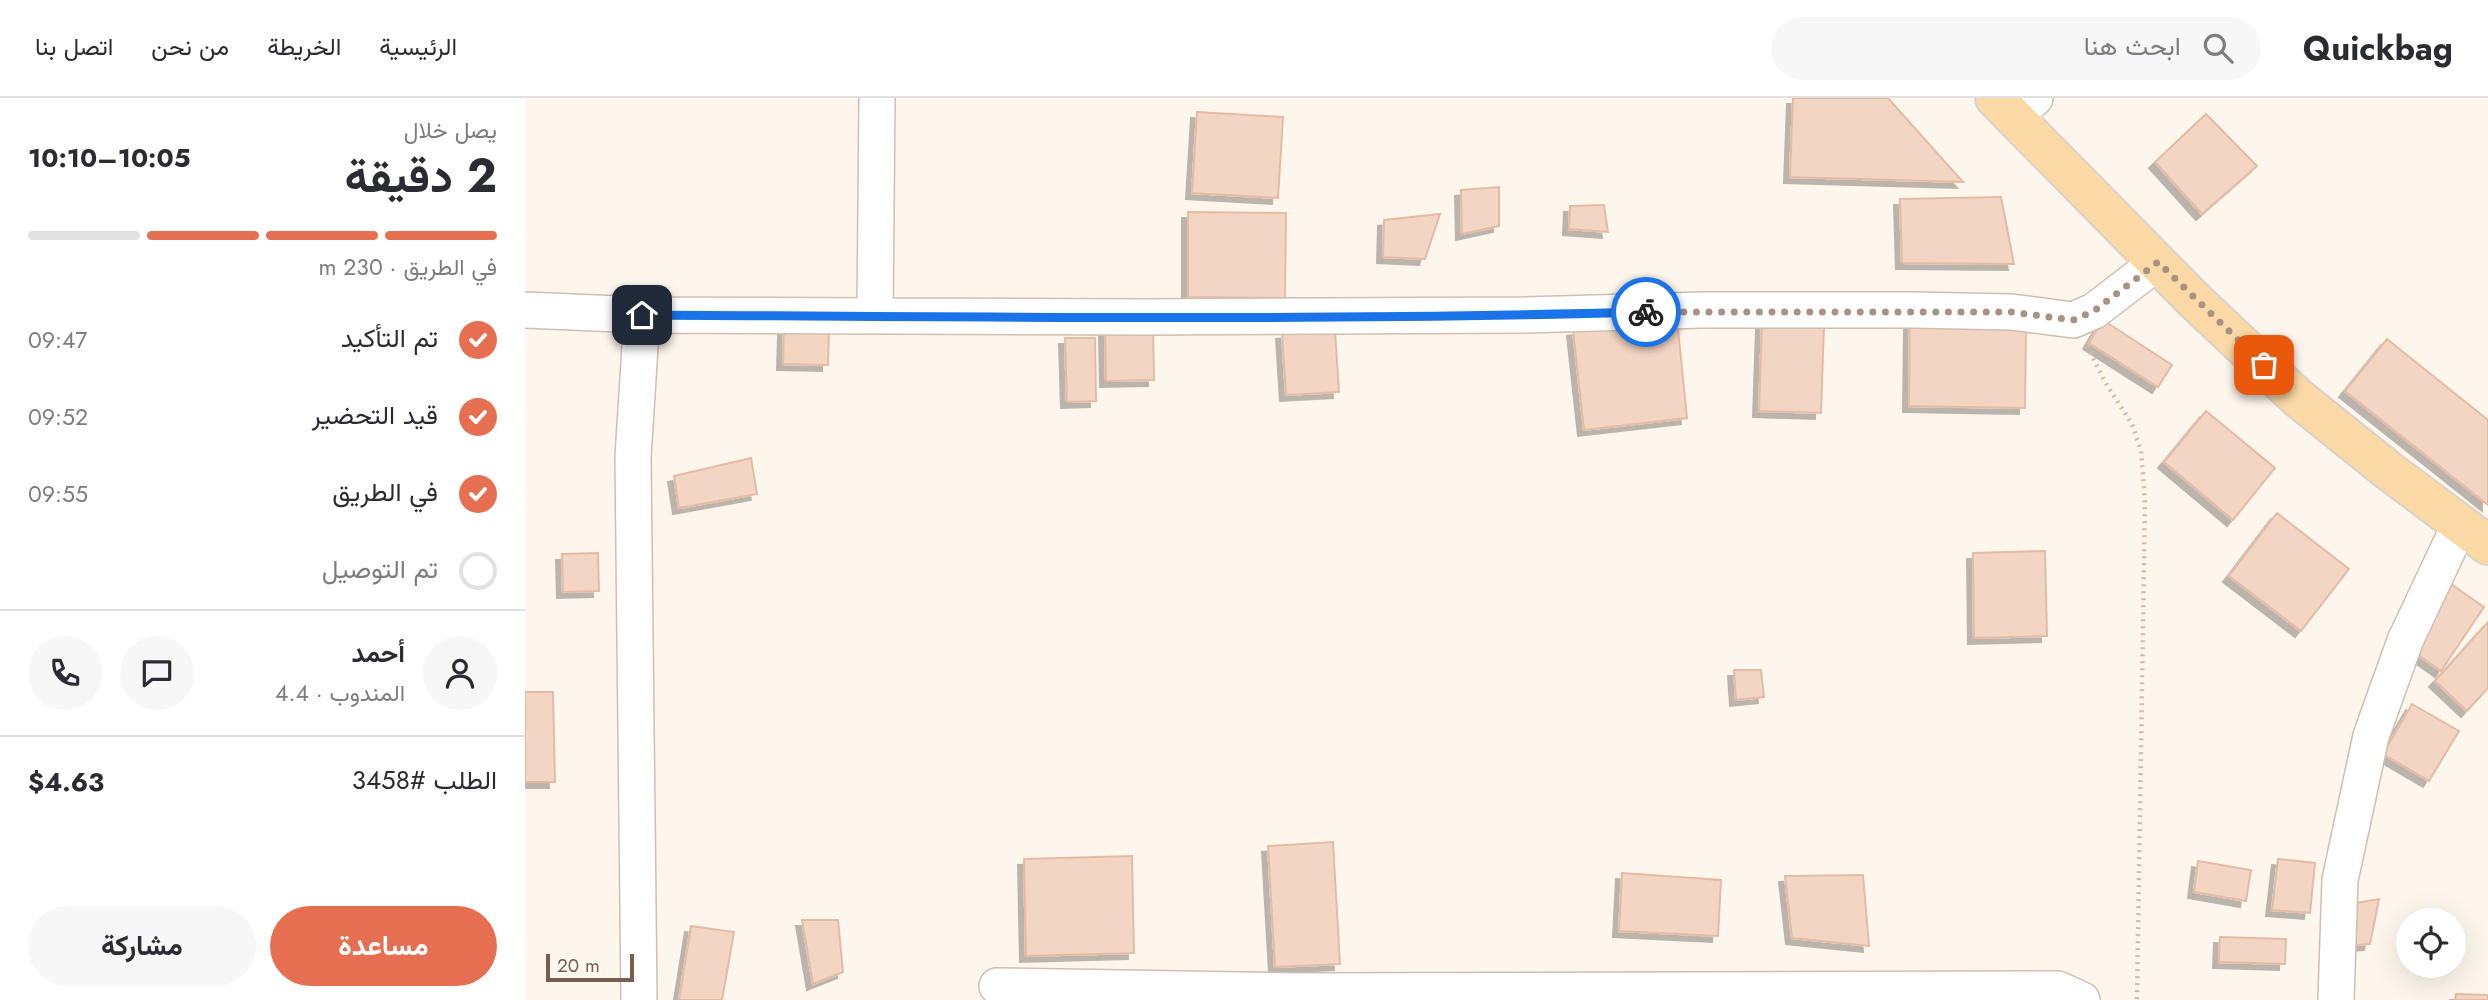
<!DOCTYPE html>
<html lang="ar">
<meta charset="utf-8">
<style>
:root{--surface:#fff;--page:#f7f7f7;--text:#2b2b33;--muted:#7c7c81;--line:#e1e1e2;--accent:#e76f51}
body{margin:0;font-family:Jost,Vazirmatn,sans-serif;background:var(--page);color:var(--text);direction:rtl;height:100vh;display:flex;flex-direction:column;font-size:26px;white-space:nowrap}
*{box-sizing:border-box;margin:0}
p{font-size:23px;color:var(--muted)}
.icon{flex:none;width:38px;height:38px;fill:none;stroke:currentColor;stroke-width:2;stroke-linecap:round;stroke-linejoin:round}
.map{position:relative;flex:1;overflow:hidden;direction:ltr}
.side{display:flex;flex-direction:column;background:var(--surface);width:525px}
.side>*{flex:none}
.controls{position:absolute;left:1871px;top:810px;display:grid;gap:14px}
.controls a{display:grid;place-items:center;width:70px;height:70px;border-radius:50%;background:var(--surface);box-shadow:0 7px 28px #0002;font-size:35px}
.scale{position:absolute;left:21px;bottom:18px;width:88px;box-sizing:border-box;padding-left:7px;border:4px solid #7a5c4d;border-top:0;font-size:19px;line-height:24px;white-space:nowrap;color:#7a5c4d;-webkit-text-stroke:5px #fffaf3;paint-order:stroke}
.pin{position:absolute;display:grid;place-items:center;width:60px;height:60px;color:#fff;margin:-30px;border-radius:14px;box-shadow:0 4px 10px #0006}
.courier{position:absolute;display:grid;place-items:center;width:70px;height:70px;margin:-35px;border:5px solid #1a73e8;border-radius:50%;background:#fff;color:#222;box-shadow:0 2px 9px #0007}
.headline em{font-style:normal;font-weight:700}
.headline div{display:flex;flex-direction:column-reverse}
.headline{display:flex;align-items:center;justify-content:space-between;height:119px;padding:0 28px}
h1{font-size:46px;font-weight:700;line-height:52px}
.bar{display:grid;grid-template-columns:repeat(4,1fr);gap:10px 7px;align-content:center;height:84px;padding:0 28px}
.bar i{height:9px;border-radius:5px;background:var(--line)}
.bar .selected{background:var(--accent)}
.bar p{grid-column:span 4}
.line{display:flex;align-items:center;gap:18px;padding:0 28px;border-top:2px solid var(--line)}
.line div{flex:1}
.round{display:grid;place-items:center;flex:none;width:74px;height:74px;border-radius:37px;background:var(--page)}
ol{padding:0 28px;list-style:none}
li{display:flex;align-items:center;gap:21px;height:77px}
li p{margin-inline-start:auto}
li .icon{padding:7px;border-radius:50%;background:var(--accent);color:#fff;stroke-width:4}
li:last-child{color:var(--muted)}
li i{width:38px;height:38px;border:4px solid var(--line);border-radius:50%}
.primary-button{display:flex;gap:14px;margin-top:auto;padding:14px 28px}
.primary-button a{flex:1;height:80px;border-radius:42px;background:var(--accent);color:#fff;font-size:28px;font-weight:700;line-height:80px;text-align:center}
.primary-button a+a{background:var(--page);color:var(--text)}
header{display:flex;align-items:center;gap:42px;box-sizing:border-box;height:98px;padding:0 35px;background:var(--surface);border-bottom:2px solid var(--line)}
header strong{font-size:33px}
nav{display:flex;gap:38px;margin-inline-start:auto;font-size:24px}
.search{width:490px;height:63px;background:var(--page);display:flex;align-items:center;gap:18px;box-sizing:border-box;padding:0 24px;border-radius:38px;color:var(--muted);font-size:26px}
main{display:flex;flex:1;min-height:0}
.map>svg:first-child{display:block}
.building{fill:#f3d5c3;stroke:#e6bba3;stroke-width:2;filter:url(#shadow)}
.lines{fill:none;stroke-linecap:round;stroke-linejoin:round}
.minor-casing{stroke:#d1beb0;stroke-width:38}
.major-casing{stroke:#dad1cd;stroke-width:42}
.path{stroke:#d9b8a5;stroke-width:4.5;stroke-dasharray:2 5;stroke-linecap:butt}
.minor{stroke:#fff;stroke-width:35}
.major{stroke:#fbd9a5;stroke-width:38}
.done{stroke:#a89285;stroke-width:7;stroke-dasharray:0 12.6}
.route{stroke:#1a73e8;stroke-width:9}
</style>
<header>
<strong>Quickbag</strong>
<div class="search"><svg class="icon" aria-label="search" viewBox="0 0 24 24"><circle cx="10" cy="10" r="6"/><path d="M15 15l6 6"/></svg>ابحث هنا</div>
<nav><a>الرئيسية</a><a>الخريطة</a><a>من نحن</a><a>اتصل بنا</a></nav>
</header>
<main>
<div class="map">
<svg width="1963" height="902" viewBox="0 0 1963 902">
<defs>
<filter id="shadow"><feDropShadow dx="-6" dy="6" stdDeviation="0" flood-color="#0004"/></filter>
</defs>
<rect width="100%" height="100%" fill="#fdf6ec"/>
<path class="building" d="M1268 0H1363L1438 84 1265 79Z
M672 14 758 19 753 100 667 95Z
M1681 16 1732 68 1677 116 1630 64Z
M974 89V128L937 136 936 92Z
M1476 99 1489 166 1377 165 1375 101Z
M1079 107 1083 134 1044 131 1045 108Z
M663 114 761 115 760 200 663 199Z
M915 116 900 161 858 159 859 122Z
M1152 221 1162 320 1059 332 1048 232Z
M1578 222 1647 267 1633 289 1564 245Z
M1385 225 1501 227 1500 310 1384 308Z
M1237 226 1299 228 1296 315 1234 313Z
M628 229 629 282 581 283 580 230Z
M259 231 304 232 303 267 258 266Z
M810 232 814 294 761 297 757 235Z
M540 240H570L571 303 542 304Z
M1862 241 1963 322V407L1820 293Z
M1681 313 1750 370 1708 422 1639 364Z
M226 360 232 396 154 410 149 378Z
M1752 415 1824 471 1776 533 1704 478Z
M1520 453 1522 538 1449 540 1448 455Z
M73 455 74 493 38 494 37 456Z
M1926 486 1959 509 1916 573 1882 549Z
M1963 524V590L1942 613 1910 583Z
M1209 572H1236L1239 599 1211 602Z
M0 594H28L30 684H0Z
M1887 606 1934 633 1904 683 1858 656Z
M808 744 815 866 750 869 743 748Z
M607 758 609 855 501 858 499 761Z
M1753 761 1790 765 1785 815 1747 812Z
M1673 763 1726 772 1721 803 1669 794Z
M1097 775 1196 782 1193 838 1094 833Z
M1338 777 1344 848 1267 840 1260 778Z
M1854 801 1845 846 1831 847V805Z
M277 822H313L318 874 288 886Z
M166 828 209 834 197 902H154Z
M1695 839 1761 841 1760 866 1694 864Z
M1931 896 1963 897V902H1930Z"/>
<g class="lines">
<g class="minor-casing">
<path id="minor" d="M1489 20 1510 0
M0 212 117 217 620 219 999 217 1178 212H1389L1486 214 1548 222 1569 213 1633 164
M350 218 352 0
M472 888 773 893 1533 891 1557 902
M114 902 108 359 117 217
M1811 902 1815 782 1846 638 1880 543 1935 426"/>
</g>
<g class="major-casing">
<path id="major" d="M1470 0 1670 203 1773 300 1864 373 1963 447"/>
</g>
<path class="path" d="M1562 248 1580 284 1607 326 1616 353 1620 401 1612 902"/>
<use href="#minor" class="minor"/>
<use href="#major" class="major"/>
</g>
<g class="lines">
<path class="done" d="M1121 214H1486L1548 222 1569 213 1633 164 1739 267"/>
<path class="route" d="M117 217C452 219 787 223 1121 214"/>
</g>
</svg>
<div class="controls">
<a><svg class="icon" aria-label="locate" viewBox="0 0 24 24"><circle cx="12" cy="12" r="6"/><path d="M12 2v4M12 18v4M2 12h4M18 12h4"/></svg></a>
</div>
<div class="scale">20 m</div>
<div class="pin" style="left:1739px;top:267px;background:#ea580c"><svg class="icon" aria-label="bag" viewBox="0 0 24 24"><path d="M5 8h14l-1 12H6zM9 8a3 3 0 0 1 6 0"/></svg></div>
<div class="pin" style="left:117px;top:217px;background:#1f2937"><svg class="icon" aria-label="home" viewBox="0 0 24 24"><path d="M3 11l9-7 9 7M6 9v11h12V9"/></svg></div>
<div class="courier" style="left:1121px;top:214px"><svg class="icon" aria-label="bike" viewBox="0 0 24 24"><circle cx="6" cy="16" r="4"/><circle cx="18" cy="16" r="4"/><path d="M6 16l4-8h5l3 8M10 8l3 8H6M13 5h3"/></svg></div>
</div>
<section class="side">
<div class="headline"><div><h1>2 دقيقة</h1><p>يصل خلال</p></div><em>10:05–10:10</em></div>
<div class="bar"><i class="selected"></i><i class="selected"></i><i class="selected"></i><i></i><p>في الطريق · 230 m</p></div>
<ol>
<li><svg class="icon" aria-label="check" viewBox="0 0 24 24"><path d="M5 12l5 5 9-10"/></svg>تم التأكيد<p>09:47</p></li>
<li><svg class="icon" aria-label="check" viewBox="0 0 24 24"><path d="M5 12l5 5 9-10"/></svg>قيد التحضير<p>09:52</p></li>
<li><svg class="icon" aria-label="check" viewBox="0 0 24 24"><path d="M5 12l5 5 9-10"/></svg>في الطريق<p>09:55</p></li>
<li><i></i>تم التوصيل</li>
</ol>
<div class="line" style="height:126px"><a class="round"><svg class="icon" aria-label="person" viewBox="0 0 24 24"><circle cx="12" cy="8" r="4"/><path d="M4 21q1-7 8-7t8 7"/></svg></a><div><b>أحمد</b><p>المندوب · 4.4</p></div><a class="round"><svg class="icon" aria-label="chat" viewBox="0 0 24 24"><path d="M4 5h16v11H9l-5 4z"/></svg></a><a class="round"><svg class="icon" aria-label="phone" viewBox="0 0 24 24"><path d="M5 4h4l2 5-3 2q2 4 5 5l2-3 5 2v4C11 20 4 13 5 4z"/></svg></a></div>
<div class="line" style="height:91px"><div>الطلب #3458</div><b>$4.63</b></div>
<div class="primary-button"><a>مساعدة</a><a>مشاركة</a></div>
</section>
</main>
